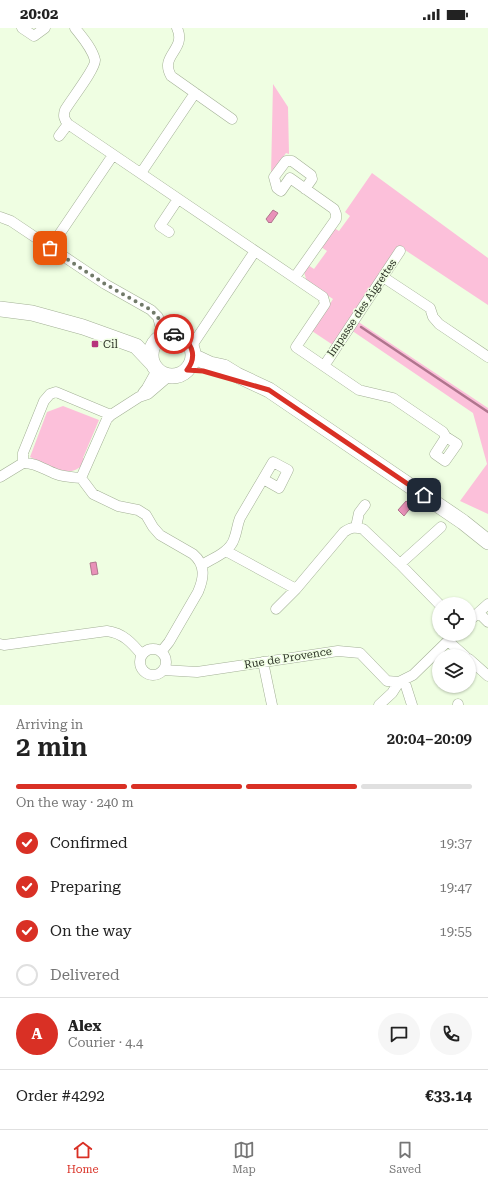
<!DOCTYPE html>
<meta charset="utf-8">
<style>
:root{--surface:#fff;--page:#f6f6f6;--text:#222;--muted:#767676;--line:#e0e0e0;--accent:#d93025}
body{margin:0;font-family:"Roboto Serif",serif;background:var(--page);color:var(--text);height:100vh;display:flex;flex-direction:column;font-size:15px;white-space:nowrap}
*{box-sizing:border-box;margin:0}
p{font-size:13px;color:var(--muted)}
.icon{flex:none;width:22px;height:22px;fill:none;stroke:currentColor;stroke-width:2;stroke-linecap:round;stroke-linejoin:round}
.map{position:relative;height:677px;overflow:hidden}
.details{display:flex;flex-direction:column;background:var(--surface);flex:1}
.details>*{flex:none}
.tools{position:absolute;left:432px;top:569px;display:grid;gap:8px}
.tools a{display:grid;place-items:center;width:44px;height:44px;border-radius:50%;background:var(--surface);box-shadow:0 1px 3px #0004;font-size:20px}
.pin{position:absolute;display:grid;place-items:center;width:34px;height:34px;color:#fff;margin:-17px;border-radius:8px;box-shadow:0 2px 6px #0006}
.courier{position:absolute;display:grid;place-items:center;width:40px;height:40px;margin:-20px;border:3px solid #d93025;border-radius:50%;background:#fff;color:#222;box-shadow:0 1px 5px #0007}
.headline em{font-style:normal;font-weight:600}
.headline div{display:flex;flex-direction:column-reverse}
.headline{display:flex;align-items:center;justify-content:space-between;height:68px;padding:0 16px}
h1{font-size:26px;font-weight:600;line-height:30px}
.bar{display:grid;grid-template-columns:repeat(4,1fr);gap:6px 4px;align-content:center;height:48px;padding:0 16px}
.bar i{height:5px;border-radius:3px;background:var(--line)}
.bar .on{background:var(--accent)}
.bar p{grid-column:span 4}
.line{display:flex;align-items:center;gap:10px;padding:0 16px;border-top:1px solid var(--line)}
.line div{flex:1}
.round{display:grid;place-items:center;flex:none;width:42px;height:42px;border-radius:21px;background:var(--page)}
ol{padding:0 16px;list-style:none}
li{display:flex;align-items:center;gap:12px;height:44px}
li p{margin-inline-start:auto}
li .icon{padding:4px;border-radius:50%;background:var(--accent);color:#fff;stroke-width:4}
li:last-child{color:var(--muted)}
li i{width:22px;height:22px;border:2px solid var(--line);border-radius:50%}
.status{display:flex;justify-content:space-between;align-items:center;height:28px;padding:0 20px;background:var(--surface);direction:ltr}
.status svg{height:11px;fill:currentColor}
.menu{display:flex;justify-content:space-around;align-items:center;height:56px;border-top:1px solid var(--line);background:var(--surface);font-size:11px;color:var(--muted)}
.menu a{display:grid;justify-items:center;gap:2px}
.menu .on{color:var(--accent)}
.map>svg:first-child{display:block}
.green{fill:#fcc0da}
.water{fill:#e991b9;stroke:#b1758e}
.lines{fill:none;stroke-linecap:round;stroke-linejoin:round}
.stream{stroke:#b1758e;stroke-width:2.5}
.street-casing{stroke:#a3b096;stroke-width:11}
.secondary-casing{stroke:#a3b096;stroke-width:16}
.street{stroke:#fff;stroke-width:10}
.secondary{stroke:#fff;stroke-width:15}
.done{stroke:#717a69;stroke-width:4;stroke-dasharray:0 7.2}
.route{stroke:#d93025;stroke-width:5}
.poi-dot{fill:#b6337b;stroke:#effee2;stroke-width:1.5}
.labels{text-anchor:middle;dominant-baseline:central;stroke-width:3;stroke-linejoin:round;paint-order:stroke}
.street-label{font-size:11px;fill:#2d3328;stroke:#effee2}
.poi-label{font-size:11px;fill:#2d3328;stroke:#effee2;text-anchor:start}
</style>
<div class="status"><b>20:02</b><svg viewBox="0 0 49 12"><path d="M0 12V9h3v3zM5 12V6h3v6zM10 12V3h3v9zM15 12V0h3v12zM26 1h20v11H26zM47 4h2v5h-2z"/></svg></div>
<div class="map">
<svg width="488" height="677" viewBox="0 0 488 677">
<rect width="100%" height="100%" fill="#effee2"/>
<path class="green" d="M273 56 288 79 289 126 286 125 271 147Z
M372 145 488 230V277L399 218 333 317 312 303 333 271 307 254 304 244 308 237 314 241 327 223 321 219 334 200 339 203 350 188 345 184Z
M357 293 488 380V486L460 473 487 436 473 385 351 302Z
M63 378 99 392 83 430 86 432C72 455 48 437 30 429L47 384Z"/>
<path class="water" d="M273 182 278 185 271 195 270 194 269 195 266 191Z
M406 473 412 478 404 488 398 482Z
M96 534 98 546 92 547 90 535Z"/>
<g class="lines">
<path class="stream" d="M361 299 488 384"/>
<g class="street-casing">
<path id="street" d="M22 0 34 8 45 0
M177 0C187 22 159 27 171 48L232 91
M68 96C64 91 63 88 65 82 70 73 96 40 95 32 92 20 82 9 75 0
M59 108 68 96 323 269 325 276 296 319 359 362 393 370 443 404 446 409 457 416 445 433 435 426 446 409
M141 145 195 65
M0 189 11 193 105 256 151 282 158 289 163 308
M169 204 160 198 178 171
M50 220 113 127
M295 249 336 191V186L334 181 290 150 281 163 277 160 274 149 286 133H292L311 147 312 151 305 161
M383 249 430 280 433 289 439 296 488 329
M191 319 255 223
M324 338 400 223
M143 365 147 360 157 342
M23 435C35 434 45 442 56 446 64 449 72 449 81 450L107 391 111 387
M0 449 23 435V425L44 373 50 366 56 364 111 387 139 369 148 366 169 348
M81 450 93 466 118 478 138 482 146 487 153 499 160 507 193 526C206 537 204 550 198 564L169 614 161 624
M356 499 359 485 365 477
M226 523 296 561 344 504C351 499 355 499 363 501L400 536 439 576
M400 536 441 499
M202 537C213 530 230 524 234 511 237 504 237 497 240 490L273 434 288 442 279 460 263 451
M276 581 296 561
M479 585 488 594
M469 593 488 576
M448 613 465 628
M0 616 4 617 107 603C123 605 132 615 142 627
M140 634a13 13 0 1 1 26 0a13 13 0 1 1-26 0Z
M469 631 488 648
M263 634 272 677
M163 642 197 644 338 623 360 625 387 653 399 654 413 647 455 606
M404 652 412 677
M458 676V677
M379 677 392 665 399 654"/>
</g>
<g class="secondary-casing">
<path id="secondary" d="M0 281 32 285 83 299 136 318 153 336
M151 327a21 21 0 1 1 42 0a21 21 0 1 1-42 0Z
M193 328 210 336 224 339 237 347 269 362 463 494 488 514"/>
</g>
<use href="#street" class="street"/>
<use href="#secondary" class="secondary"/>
</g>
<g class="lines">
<path class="done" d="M50 220 105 256 151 282 158 289 163 308 174 306"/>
<path class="route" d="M174 306C192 311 198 328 187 342L203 343 269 362 424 467"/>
</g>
<rect class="poi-dot" x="91" y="312" width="8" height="8" rx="2"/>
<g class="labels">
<g class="street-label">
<text transform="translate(362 280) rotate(-56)">Impasse des Aigrettes</text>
<text transform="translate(288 630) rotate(-9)">Rue de Provence</text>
</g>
<g class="poi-label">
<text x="103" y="316">Cil</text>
</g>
</g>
</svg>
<div class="tools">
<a><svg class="icon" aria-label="locate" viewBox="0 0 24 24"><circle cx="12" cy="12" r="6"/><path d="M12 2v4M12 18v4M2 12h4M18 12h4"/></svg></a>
<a><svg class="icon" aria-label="layers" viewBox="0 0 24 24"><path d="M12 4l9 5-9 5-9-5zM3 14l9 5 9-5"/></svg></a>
</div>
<div class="pin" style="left:50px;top:220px;background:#ea580c"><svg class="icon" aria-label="bag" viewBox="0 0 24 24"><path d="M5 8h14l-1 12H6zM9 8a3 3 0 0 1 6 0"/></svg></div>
<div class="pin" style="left:424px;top:467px;background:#1f2937"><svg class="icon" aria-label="home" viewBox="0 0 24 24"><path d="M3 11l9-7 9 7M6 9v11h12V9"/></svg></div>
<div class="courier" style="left:174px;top:306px"><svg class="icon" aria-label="car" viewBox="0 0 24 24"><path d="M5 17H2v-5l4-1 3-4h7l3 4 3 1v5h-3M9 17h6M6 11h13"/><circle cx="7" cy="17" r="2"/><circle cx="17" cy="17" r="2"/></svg></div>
</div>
<section class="details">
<div class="headline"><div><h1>2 min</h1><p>Arriving in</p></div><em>20:04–20:09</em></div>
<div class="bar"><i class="on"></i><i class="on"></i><i class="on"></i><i></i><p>On the way · 240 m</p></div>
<ol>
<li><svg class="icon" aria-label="check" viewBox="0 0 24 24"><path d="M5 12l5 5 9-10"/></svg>Confirmed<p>19:37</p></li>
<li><svg class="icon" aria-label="check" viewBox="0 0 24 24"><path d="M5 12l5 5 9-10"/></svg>Preparing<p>19:47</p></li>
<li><svg class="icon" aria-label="check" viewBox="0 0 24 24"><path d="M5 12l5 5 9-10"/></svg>On the way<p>19:55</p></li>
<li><i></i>Delivered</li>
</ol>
<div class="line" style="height:72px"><b class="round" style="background:var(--accent);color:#fff">A</b><div><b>Alex</b><p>Courier · 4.4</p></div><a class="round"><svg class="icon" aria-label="chat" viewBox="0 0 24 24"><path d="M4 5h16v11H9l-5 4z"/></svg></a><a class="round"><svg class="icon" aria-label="phone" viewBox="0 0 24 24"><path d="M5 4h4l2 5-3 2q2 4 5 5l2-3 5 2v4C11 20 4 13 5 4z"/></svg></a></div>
<div class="line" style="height:52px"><div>Order #4292</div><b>€33.14</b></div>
</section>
<nav class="menu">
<a class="on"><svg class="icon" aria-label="home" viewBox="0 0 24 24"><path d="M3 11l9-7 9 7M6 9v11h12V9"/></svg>Home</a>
<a><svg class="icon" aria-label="map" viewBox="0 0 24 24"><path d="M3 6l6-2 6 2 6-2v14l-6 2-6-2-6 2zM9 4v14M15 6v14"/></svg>Map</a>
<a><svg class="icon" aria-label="saved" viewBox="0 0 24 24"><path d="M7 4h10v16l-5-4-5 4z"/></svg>Saved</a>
</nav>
